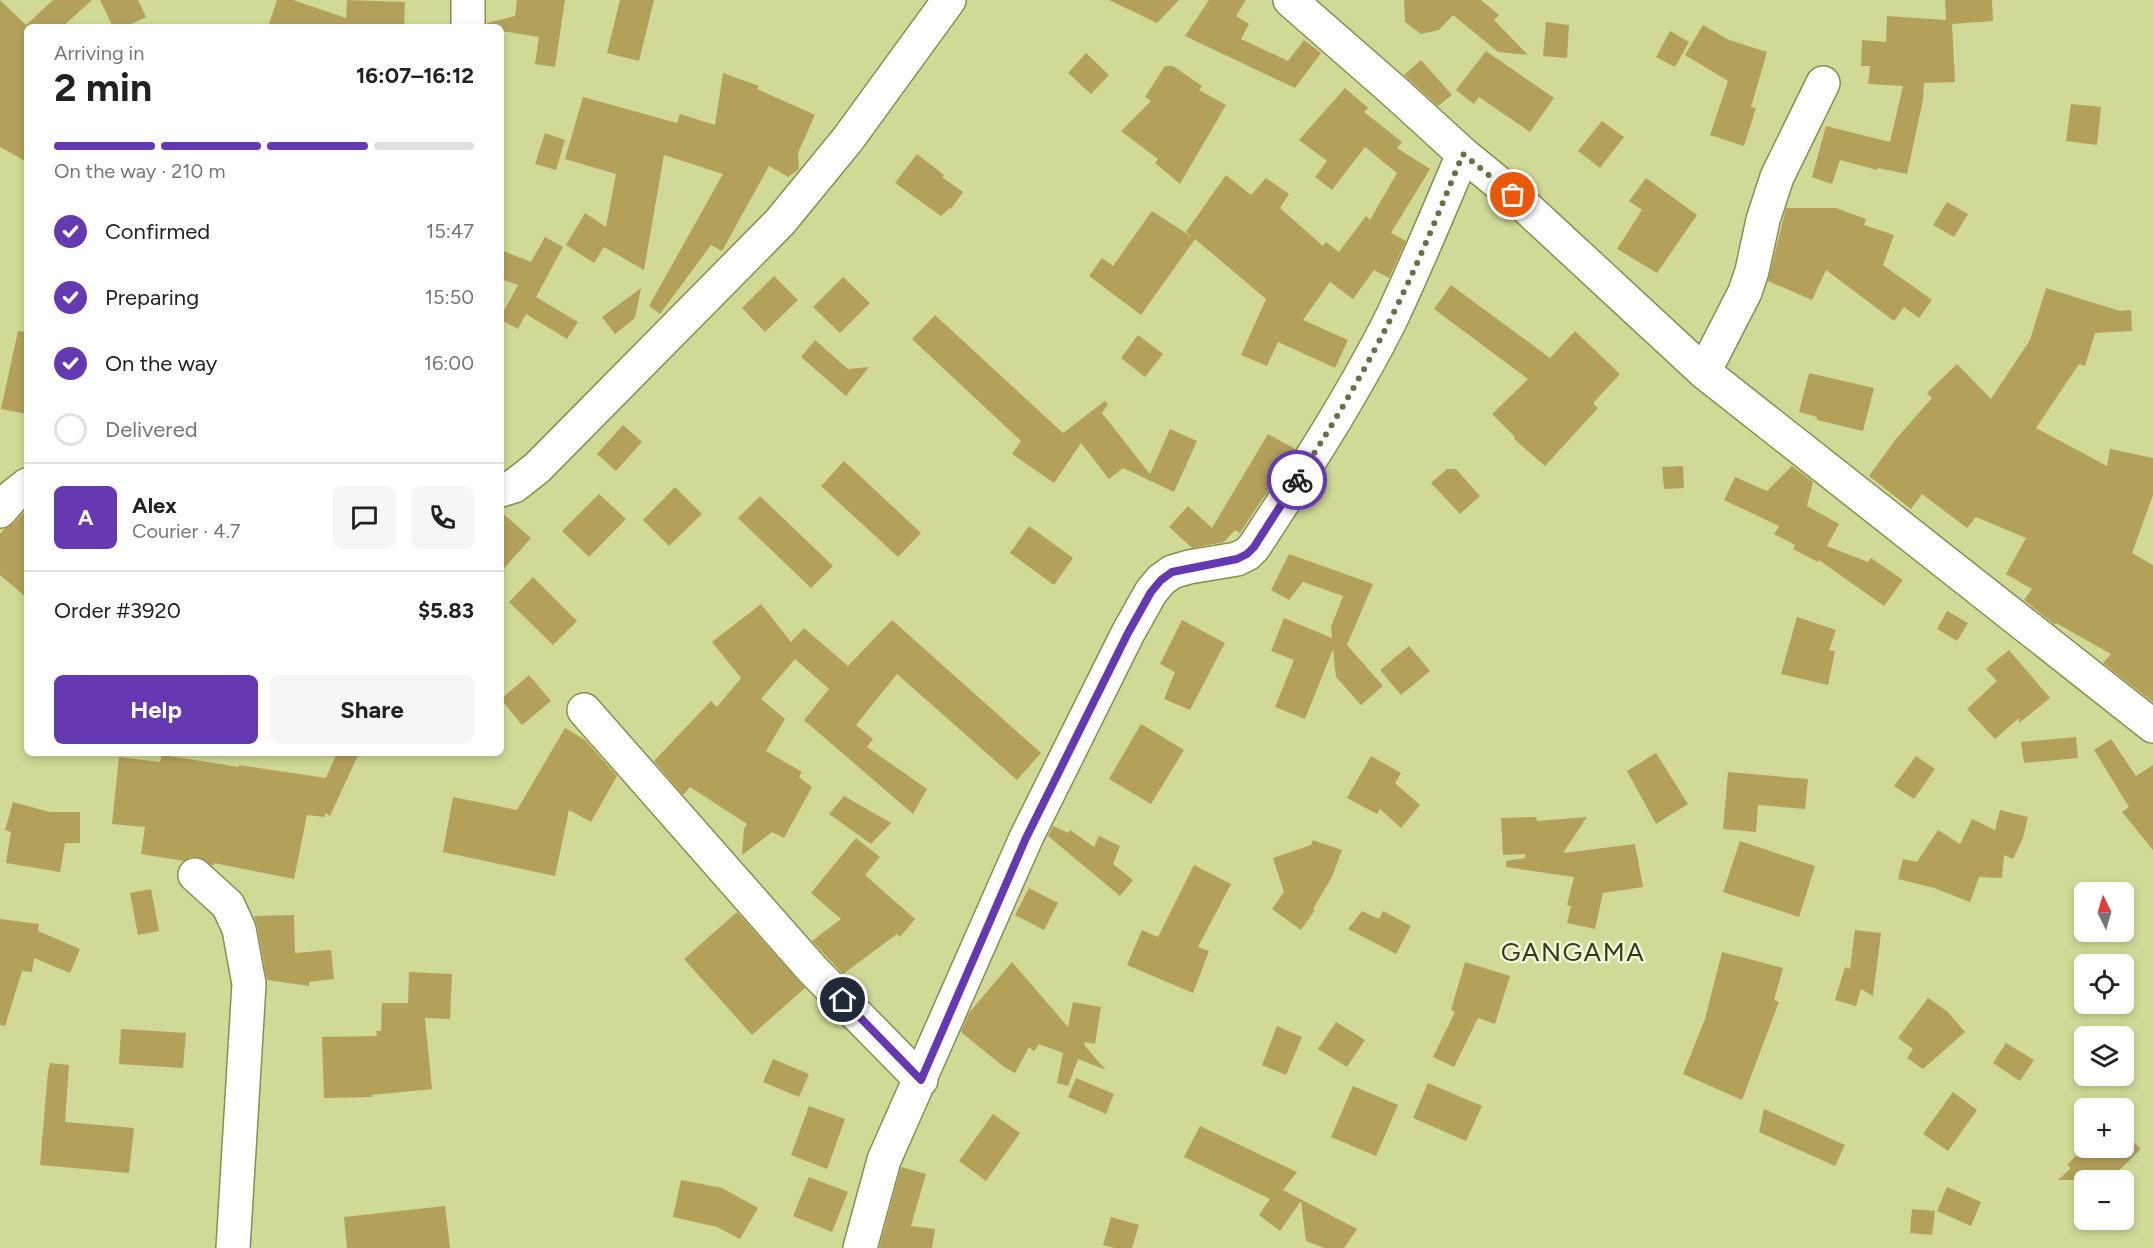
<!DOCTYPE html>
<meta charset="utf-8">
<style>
:root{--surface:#fff;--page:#f6f6f6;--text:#222;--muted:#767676;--line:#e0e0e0;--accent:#6539b1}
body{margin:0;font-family:Figtree,sans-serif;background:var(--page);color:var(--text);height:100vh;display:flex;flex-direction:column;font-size:22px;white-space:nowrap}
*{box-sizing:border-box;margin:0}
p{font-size:20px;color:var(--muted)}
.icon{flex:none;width:33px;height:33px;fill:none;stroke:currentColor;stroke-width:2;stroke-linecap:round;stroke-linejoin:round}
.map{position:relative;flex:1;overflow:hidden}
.side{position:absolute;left:24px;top:24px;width:480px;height:732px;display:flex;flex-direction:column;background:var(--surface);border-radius:9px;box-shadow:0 3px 9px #0003}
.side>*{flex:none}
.needle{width:39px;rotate:355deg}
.fabs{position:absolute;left:2074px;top:882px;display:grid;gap:12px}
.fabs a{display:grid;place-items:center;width:60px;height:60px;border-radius:9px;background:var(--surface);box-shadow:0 3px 9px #0003;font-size:30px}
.pin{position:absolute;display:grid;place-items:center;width:51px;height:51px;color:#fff;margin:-26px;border:3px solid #fff;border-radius:50%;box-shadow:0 2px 6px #0007}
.courier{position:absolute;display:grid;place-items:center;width:60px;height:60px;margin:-30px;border:4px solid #6539b1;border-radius:50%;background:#fff;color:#222;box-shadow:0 2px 8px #0007}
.summary em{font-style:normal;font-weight:700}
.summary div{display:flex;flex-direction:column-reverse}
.summary{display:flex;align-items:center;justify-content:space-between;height:102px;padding:0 30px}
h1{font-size:39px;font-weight:700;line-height:45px}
.bar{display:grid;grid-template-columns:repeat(4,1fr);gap:9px 6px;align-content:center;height:72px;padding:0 30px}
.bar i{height:8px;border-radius:4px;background:var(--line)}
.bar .active{background:var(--accent)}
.bar p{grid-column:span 4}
.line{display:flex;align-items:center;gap:15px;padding:0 30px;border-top:2px solid var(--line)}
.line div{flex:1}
.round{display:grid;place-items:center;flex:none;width:63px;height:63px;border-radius:9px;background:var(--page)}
ol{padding:0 30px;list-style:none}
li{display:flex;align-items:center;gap:18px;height:66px}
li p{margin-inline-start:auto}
li .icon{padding:6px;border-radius:50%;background:var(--accent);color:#fff;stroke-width:4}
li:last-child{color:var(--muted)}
li i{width:33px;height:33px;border:3px solid var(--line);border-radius:50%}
.cta{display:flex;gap:12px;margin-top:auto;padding:12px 30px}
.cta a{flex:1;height:69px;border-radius:9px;background:var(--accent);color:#fff;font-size:24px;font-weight:700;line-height:69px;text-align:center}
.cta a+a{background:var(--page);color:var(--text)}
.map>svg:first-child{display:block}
.building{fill:#b3a15a}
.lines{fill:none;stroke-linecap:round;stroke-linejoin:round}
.minor-casing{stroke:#878f4e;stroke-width:36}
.minor{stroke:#fff;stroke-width:33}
.done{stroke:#6a7046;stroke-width:6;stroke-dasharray:0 10.8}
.route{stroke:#6539b1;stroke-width:8}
.labels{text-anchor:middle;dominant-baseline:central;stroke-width:5;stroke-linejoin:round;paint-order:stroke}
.quarter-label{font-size:26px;letter-spacing:1.5px;fill:#33371b;stroke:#f2f8d6}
</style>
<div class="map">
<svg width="2153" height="1248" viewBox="0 0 2153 1248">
<rect width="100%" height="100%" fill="#d0da96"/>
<path class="building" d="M0 0 26 25 53 0H92L62 27H27V162L0 147Z
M100 0H138L146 17 125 27H113Z
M277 0H293L346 18 347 0 405 2 404 27H268Z
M517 0H565L555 67 535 64 539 37 501 31V27H487V23L515 16Z
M620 0H654L639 61 607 53Z
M1109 0H1179L1157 23Z
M1209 0H1246L1236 16 1249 24 1241 39 1288 61 1304 40 1321 53 1295 88 1185 36Z
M1404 0H1481L1499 15 1494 20 1528 55 1498 52 1453 15 1439 30 1421 34 1405 22Z
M1945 0H1992L1993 21 1952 24 1955 82 1924 83 1923 100 1907 174 1878 168 1877 170 1840 160 1832 184 1812 177 1826 126 1890 142 1903 86 1868 84 1870 66H1861L1862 40 1886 42 1887 16 1946 20Z
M1546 22 1569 25 1567 58 1543 56Z
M1703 25 1729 40 1767 52 1751 107 1756 108 1744 146 1710 135 1728 81 1685 55Z
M1670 31 1689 42 1675 67 1656 57Z
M1486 51 1554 98 1530 132 1479 97 1474 104 1456 90Z
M1086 53 1109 75 1091 94 1068 73Z
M1421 60 1452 95 1438 106 1404 75Z
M1165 66H1173L1202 86 1199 90 1226 105 1180 184 1155 163 1158 159 1121 131 1151 101 1145 97Z
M723 73 759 86 757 89 815 115 798 153 799 169 788 177 769 166 722 251 711 245 660 314 649 306 723 174 664 155 644 270 604 247 594 263 566 245 585 213 606 227 616 174 565 159 583 97 677 123 680 114 715 125Z
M1345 88 1368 108 1364 112 1402 142 1397 148 1430 169 1391 233 1406 241 1389 278 1374 270 1353 299 1330 282 1303 320 1348 340 1335 368 1278 342 1267 366 1241 355 1266 299 1195 239 1141 315 1089 276 1102 258 1113 266 1152 211 1192 237 1186 232 1226 175 1251 195 1266 178 1289 194 1280 208 1323 246 1326 242 1339 252 1366 216 1370 220 1397 173 1365 147 1332 190 1315 177 1327 161 1299 140Z
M2071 104 2101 107 2097 145 2066 141Z
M1602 121 1624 137 1600 168 1578 151Z
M545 133 565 140 556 170 535 164Z
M917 154 944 175 942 177 963 192 951 209 950 208 941 216 895 183Z
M1646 178 1697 215 1657 273 1617 249 1642 210 1629 201Z
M1947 202 1968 214 1954 237 1933 225Z
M1786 208H1836L1866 219 1864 225 1894 235 1883 265 1932 300 1919 318 1904 307 1894 321 1826 270 1812 300 1768 281Z
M545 237 563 247 536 297 578 322 567 339 526 314 518 329 501 320V316L518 285 501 279V250L531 262Z
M774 276 798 300 765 332 742 308Z
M843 277 870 303 840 333 813 307Z
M1451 285 1550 358 1575 331 1620 374 1593 403 1598 408 1545 466 1514 439 1515 437 1492 414 1528 379 1434 309Z
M641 288 635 318 615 334 602 317Z
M2046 288 2120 311 2131 310 2132 331 2095 333 2085 366 2079 364 2036 428 2107 466 2110 449 2153 458V495L2132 553 2153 565V702L2103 663 2111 654 2056 623 2055 625 2024 600 2032 589 2006 574 2026 538 1976 517 1967 528 1922 494 1911 509 1869 476 1896 439 1932 398 1927 393 1957 364 1991 399 2030 340Z
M935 315 1063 433 1105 401 1108 404 1102 413 1150 474 1170 429 1197 441 1174 492 1123 468 1109 479 1081 443 1054 483 1012 454 1021 441 912 339Z
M18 331 27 332V414L1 409Z
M1138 335 1163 354 1145 377 1121 358Z
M815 340 848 369 869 367 846 396 801 357Z
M1809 373 1874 388 1863 431 1817 420V417L1799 412Z
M623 425 642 442 616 471 597 454Z
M1268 434 1295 449 1240 533 1235 530 1224 542 1192 548 1169 527 1188 506 1212 528Z
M844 461 921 533 898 557 821 486Z
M1683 466 1684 488 1664 489 1662 467Z
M1792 466 1813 482 1807 506 1839 524 1827 546 1868 562 1871 558 1903 580 1884 606 1819 560 1818 562 1793 549 1795 545 1774 534 1779 526 1724 500 1735 477 1767 491Z
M1447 469H1456L1480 496 1460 514 1431 483Z
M675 487 702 514 669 546 643 520Z
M599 494 626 519 589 557 562 531Z
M760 496 833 566 811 588 738 518Z
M27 509V598L0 575V534L4 529 14 523Z
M501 512 531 538 501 572Z
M1029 526 1073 558 1054 585 1010 553Z
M1289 554 1373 584 1347 645 1383 686 1361 705 1336 677 1333 649 1305 719 1275 707 1294 660 1271 651 1284 618 1332 638 1331 627 1343 596 1303 582 1289 600 1271 590Z
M533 577 577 621 553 645 509 602Z
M761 604 791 642 804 628 848 666 892 620 1041 753 1017 780 897 674 856 725 873 739 867 747 927 789 913 814 804 720 829 689 795 659 761 699 785 719 766 751 802 772 799 777 812 787 784 838 772 832 742 855 744 829 747 824 690 787 683 795 654 761 711 701 717 707 741 678 712 642Z
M1947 611 1968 623 1957 641 1937 629Z
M1797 617 1836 630 1829 650 1835 651 1828 685 1781 674Z
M1182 620 1225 643 1190 710 1164 699 1175 672 1160 664Z
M1409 646 1430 671 1401 695 1380 670Z
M2009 650 2050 698 2019 723V718L1995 739 1967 709 1997 681 1986 669Z
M529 675 551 701 522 725 501 699Z
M1141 724 1184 750 1151 804 1109 779Z
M565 728 585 740 617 776 591 822 569 810 555 876 443 852 453 797 517 810Z
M2076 737 2078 758 2024 763 2021 742Z
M2111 739 2136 776 2153 765V850L2122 812 2129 807 2094 750Z
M337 753H359L330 816 325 813V817L307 815 294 879 214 863V865H211L198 857H190L184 861 141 854 145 827 112 824 119 757 160 762 162 755 239 767V765L326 778Z
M1656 753 1688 804 1656 824 1627 771Z
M1371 756 1401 773 1395 783 1420 805 1401 828 1380 809 1377 814 1347 798Z
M1916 756 1935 769 1914 799 1894 786Z
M1728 772 1808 779 1805 809 1758 805 1756 832 1723 829Z
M844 796 891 823 871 844 829 814Z
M13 802 50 812H80V843H65L60 872 6 863 11 832 5 830Z
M2000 810 2028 817 2023 838 2013 859 2004 855 2002 878 1979 877 1970 902 1934 888 1898 879 1903 859 1917 862 1938 830 1960 844 1972 819 1995 830Z
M1536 817 1537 821 1587 817 1563 853 1635 844 1643 887 1603 893 1595 929 1567 923 1571 906 1567 905 1574 877 1506 867V861L1525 858V854L1503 855 1501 818Z
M1053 826 1068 833 1070 830 1094 847 1099 836 1120 846 1113 864 1133 880 1120 896 1048 836Z
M856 838 880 857 865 875 915 919 900 937 897 934 843 974 812 941 841 919 811 893Z
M1313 840 1342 850 1332 877 1313 909 1315 910 1301 930 1272 909 1284 892 1273 858 1311 845Z
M1740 841 1815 866 1799 917 1723 892Z
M1194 865 1231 884 1198 947 1209 951 1193 993 1127 965 1142 930 1158 937Z
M1029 888 1058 903 1044 930 1015 915Z
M151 889 159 931 138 935 130 893Z
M1362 911 1379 919 1383 911 1411 926 1396 954 1348 929Z
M737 912 805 988 752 1035 684 959Z
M294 915 295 953 331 950 334 979 309 982V986L267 980 257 926 254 916Z
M0 919 39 924 38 931 80 949 70 973 34 958 32 972 22 971 5 1026 0 1025Z
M1855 930 1881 933 1873 996 1861 989 1856 1006 1835 1000 1845 967 1850 969Z
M1722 952 1783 968 1774 1000 1779 1002 1742 1100 1683 1074 1705 1019Z
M1012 962 1068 1027 1073 1002 1101 1007 1095 1044 1085 1042 1084 1045 1106 1070 1078 1059 1068 1086 1057 1083 1063 1053 1039 1044 1034 1051 1029 1047 1015 1073 1004 1067 961 1032 969 1013Z
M1465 962 1510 976 1495 1024 1478 1018 1454 1067 1433 1057 1455 1012 1451 1010Z
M409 972 452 974 450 1019 425 1018 432 1089 372 1095V1097L324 1098 322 1037 377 1036 376 1031H381L382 1003H408Z
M1928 998 1948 1012 1965 1032 1923 1069 1907 1058 1913 1049 1898 1038Z
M1336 1022 1365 1040 1347 1067 1318 1049Z
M1277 1026 1302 1037 1286 1075 1262 1065Z
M121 1029 186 1033 183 1068 119 1064Z
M2006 1043 2034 1060 2020 1081 1993 1063Z
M773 1059 809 1074 799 1097 763 1082Z
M50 1063 69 1065 65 1122 134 1128 129 1173 40 1165 48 1071Z
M1076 1078 1114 1094 1106 1114 1068 1097Z
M1428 1083 1482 1106 1466 1141 1413 1118Z
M1353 1086 1398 1105 1376 1156 1331 1137Z
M1953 1092 1977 1110 1948 1151 1923 1134Z
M809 1106 845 1119 827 1169 791 1155Z
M1764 1109 1845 1145 1835 1166 1759 1132Z
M993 1114 1020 1133 986 1181 959 1161Z
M1200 1126 1297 1172 1283 1190 1357 1229 1344 1248H1324L1306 1241 1301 1201 1280 1231 1259 1215 1270 1199 1184 1157Z
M2124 1133 2141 1149 2109 1180H2058L2071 1168 2067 1165 2085 1146V1148H2124Z
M901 1167 926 1174 911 1226 935 1229 932 1248H879Z
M809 1177 848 1192 832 1232 793 1216Z
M681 1180 722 1188 758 1208 740 1239 717 1227 673 1217Z
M1947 1187 1981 1202 1971 1226 1937 1211Z
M445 1206 450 1248H347L344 1217Z
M1912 1209 1935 1211 1932 1235 1910 1233Z
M1111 1217 1139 1225 1132 1248H1115L1103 1245Z"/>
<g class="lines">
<g class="minor-casing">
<path id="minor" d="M1290 0 1394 91 1463 154 1513 195 1704 372 2153 726
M468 1V27
M1704 372 1745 292 1752 271 1763 220 1777 177 1823 83
M501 490 514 486 537 468 780 222 848 139 949 0
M0 511 13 496 27 485
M584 710 812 969 921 1080
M195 875 228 905 239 929 249 984 233 1248
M860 1248 884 1160 1026 838 1128 633 1151 592 1161 580 1172 572 1189 567 1237 559 1247 554 1254 547C1303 472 1352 397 1392 317 1417 263 1440 209 1463 154"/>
</g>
<use href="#minor" class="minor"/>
</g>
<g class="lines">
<path class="done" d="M1297 480C1331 428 1363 374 1391 318 1418 265 1440 209 1463 154L1513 195"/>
<path class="route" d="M843 1000 921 1080 1026 838 1128 633 1151 592 1161 580 1172 572 1237 559 1247 554 1254 547 1297 480"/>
</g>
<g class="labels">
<g class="quarter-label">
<text x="1573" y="952">GANGAMA</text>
</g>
</g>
</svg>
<div class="fabs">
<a><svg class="needle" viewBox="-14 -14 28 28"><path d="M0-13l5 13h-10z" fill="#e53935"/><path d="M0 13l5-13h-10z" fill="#767676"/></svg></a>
<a><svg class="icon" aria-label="locate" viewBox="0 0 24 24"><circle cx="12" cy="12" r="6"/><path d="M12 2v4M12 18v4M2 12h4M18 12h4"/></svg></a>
<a><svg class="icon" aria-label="layers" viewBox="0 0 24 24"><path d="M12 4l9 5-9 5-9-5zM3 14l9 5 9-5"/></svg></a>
<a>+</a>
<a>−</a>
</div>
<div class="pin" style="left:1513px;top:195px;background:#ea580c"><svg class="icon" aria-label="bag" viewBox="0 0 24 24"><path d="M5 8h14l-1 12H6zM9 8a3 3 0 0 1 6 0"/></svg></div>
<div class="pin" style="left:843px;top:1000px;background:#1f2937"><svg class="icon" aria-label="home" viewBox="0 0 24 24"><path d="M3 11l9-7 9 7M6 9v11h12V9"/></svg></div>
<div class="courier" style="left:1297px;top:480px"><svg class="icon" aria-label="bike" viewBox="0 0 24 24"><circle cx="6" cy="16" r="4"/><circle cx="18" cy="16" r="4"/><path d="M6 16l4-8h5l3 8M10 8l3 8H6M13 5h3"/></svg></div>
<section class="side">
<div class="summary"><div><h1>2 min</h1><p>Arriving in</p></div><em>16:07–16:12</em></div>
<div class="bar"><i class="active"></i><i class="active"></i><i class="active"></i><i></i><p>On the way · 210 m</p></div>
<ol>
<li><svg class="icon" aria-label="check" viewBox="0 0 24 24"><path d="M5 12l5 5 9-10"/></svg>Confirmed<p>15:47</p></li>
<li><svg class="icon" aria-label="check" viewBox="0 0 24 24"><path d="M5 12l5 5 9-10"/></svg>Preparing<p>15:50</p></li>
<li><svg class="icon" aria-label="check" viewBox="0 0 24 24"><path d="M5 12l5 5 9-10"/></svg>On the way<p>16:00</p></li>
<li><i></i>Delivered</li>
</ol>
<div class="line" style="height:108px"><b class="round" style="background:var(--accent);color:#fff">A</b><div><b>Alex</b><p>Courier · 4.7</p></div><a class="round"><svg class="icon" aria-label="chat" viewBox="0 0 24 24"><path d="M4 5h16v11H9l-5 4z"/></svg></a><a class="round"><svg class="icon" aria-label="phone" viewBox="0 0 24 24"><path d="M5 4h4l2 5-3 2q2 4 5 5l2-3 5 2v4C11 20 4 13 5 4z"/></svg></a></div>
<div class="line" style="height:78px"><div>Order #3920</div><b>$5.83</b></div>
<div class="cta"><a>Help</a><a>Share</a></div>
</section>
</div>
